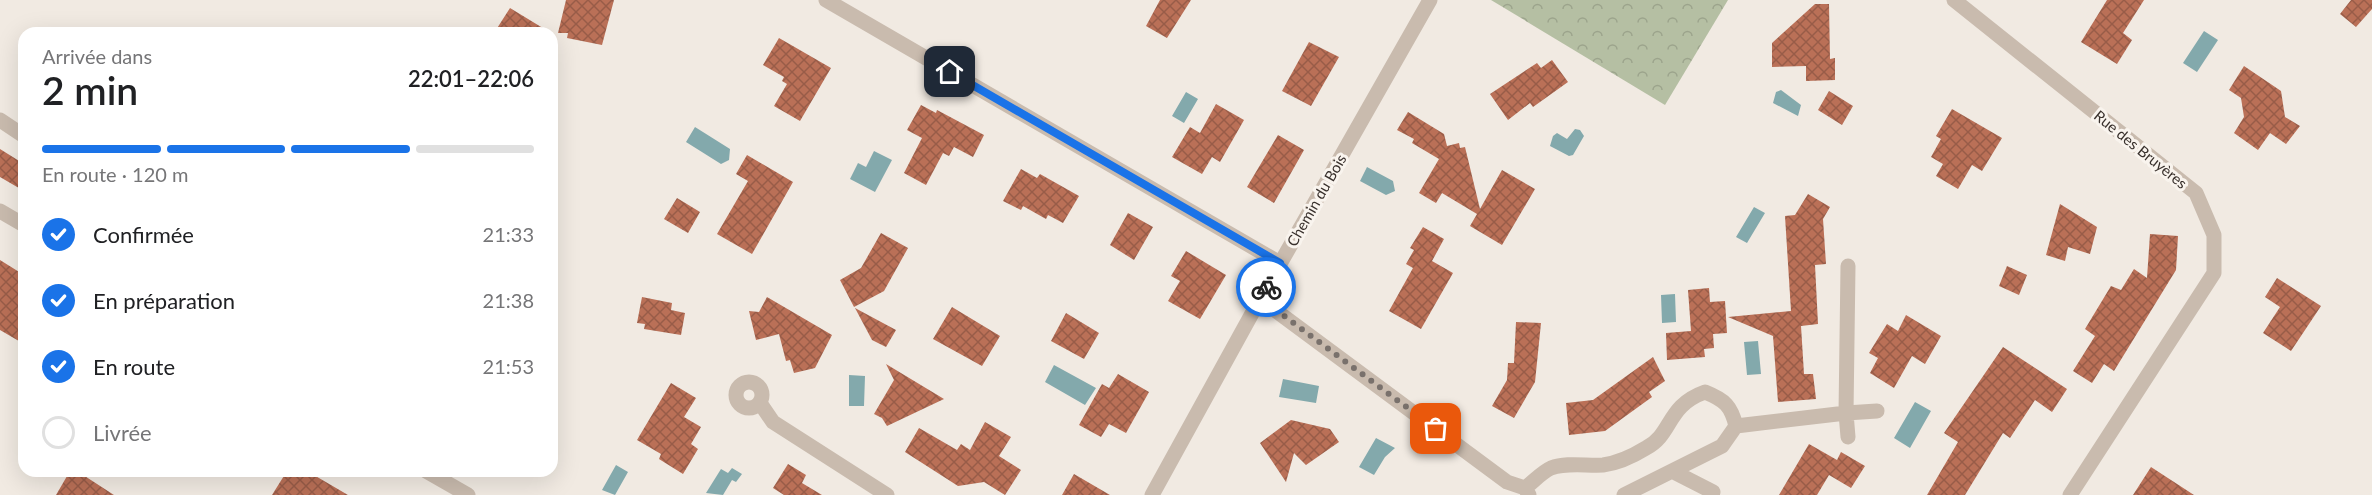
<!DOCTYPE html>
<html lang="fr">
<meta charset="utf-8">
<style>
:root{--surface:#fff;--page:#f2f2f2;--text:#202124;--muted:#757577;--line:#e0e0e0;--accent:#1a73e8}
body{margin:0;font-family:Lato,sans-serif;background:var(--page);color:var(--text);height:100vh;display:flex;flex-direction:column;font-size:22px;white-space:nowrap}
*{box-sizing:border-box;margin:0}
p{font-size:20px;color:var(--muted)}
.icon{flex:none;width:33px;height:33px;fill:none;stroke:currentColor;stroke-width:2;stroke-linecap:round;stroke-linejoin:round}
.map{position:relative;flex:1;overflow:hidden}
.panel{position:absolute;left:18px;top:27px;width:540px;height:450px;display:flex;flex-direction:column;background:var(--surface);border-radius:18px;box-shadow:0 6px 24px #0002}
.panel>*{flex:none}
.pin{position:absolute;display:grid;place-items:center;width:51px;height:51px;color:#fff;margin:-26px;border-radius:12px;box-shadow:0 3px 9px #0006}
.courier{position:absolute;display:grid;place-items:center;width:60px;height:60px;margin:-30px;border:4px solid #1a73e8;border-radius:50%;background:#fff;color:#222;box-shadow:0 2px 8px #0007}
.overview em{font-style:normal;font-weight:600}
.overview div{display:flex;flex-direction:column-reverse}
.overview{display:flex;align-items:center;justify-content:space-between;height:102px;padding:0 24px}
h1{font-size:39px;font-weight:600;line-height:45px}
.bar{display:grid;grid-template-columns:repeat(4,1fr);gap:9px 6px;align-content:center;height:72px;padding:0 24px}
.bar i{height:8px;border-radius:4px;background:var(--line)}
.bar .selected{background:var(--accent)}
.bar p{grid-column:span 4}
ol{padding:0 24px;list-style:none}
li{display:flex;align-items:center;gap:18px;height:66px}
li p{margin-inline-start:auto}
li .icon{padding:6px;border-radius:50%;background:var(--accent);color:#fff;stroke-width:4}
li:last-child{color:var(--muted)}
li i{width:33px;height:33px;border:3px solid var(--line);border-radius:50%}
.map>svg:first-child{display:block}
.park{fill:url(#park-crowns)}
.water{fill:#83a9ac}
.building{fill:url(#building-cross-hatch)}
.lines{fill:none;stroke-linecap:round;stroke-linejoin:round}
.minor{stroke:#c9bbae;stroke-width:15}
.done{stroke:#79716c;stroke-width:6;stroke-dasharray:0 10.8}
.route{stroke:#1a73e8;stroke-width:8}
.labels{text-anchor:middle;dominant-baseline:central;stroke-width:6;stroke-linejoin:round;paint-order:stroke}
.street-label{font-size:15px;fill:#38302c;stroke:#f9f4ee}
</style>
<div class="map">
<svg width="2372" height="495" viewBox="0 0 2372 495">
<defs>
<pattern id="park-crowns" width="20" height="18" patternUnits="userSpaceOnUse" patternTransform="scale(1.5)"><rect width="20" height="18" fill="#b5bfa3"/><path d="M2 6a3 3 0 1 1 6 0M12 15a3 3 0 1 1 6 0" fill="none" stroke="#9ca48c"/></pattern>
<pattern id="building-cross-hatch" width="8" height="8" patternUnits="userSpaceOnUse" patternTransform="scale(1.5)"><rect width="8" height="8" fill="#ba7057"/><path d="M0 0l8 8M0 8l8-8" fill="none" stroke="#985c48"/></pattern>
</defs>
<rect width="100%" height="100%" fill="#f1eae2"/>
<path class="park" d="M1491 0H1728L1665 105Z"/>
<path class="water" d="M2204 31 2218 40 2197 72 2183 63Z
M1781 90 1801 105 1798 116 1773 103 1776 92Z
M1186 92 1198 99 1184 123 1172 116Z
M695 127 730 149 729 160 721 164 686 142Z
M1575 129 1580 130 1584 136 1573 155 1569 156 1550 146 1553 136 1557 133 1567 139Z
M874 151 892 160 875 192 850 179 858 163 866 167Z
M1367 167 1393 181 1395 191 1386 195 1360 181Z
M1754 207 1765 213 1747 243 1736 237Z
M1675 294 1676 322 1662 323 1661 295Z
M1758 341 1761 374 1747 375 1744 342Z
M1054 365 1096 388 1085 405 1045 382Z
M849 375 865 376 864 406H849Z
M1283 379 1319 386 1316 403 1279 397Z
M1915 402 1931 411 1910 448 1894 438Z
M1376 438 1395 448 1385 457 1374 475 1359 467Z
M616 465 628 472 615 495 602 490Z
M732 468 742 474 736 482 732 480 723 495 706 493 721 469 728 473Z"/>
<path class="building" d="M566 0H614L602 45 567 38 568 33H558Z
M1160 0H1191L1167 38 1146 26Z
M2107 0H2144L2123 33 2132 40 2117 64 2081 42Z
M2351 0H2372V9L2356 27 2340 14Z
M1815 4H1829L1830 59 1835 58V80L1806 81V66L1772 67V43Z
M510 8 551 33H494Z
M779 38 831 68 800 121 774 106 787 84 782 81 784 77 763 65Z
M1309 42 1339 57 1311 106 1282 91Z
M1552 60 1568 82 1533 107 1530 103 1508 120 1490 94 1537 63 1541 68Z
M2244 66 2281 91 2285 117 2300 126 2286 144 2270 133 2258 150 2234 133 2244 117 2241 98 2229 90Z
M1829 91 1853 106 1842 125 1818 110Z
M1216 104 1244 120 1220 162 1212 157 1202 174 1172 157 1190 127 1200 133Z
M921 105 936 113 937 110 984 135 973 157 954 147 949 156 943 153 926 185 904 173 922 138 907 130Z
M1952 109 2002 138 1982 171 1972 165 1958 189 1936 176 1943 164 1931 157 1941 139 1936 136Z
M1408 112 1444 134 1447 146 1459 143 1460 148 1465 147 1480 209 1502 170 1535 189 1502 245 1470 226 1477 214 1442 193 1436 203 1419 193 1439 159 1412 143 1414 139 1397 130Z
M1278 135 1304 150 1274 203 1247 187Z
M0 149 24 164V191L0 177Z
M747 155 793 182 752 254 717 234 748 181 736 174Z
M1021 169 1037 178 1040 174 1079 196 1063 223 1048 215 1046 219 1023 206 1021 210 1003 201Z
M1808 194 1830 207 1823 219 1826 264 1815 265 1818 324 1801 326 1804 374H1813L1816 399 1778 402 1773 336 1728 317 1791 311 1785 216 1795 215Z
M677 198 700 212 688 233 664 219Z
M2060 204 2097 227 2090 254 2068 247 2065 261 2046 255Z
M1128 213 1153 227 1134 260 1110 245Z
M1423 227 1444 239 1432 261 1453 273 1421 329 1389 311 1413 268 1406 264 1414 250 1410 248Z
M881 233 908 248 884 291 854 307 840 280 861 268Z
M2150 234 2178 236 2176 270 2114 371 2104 364 2092 383 2073 371 2095 336 2085 329 2111 286 2121 290 2134 269 2147 278Z
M1186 251 1226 275 1200 319 1168 301 1180 281 1171 276Z
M0 260 24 275V344L0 330Z
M2007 266 2027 275 2019 295 1999 286Z
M2277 278 2321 306 2291 351 2263 333 2280 307 2265 297Z
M1709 288 1710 302 1725 301 1727 333 1713 334 1714 348 1704 349 1705 357 1667 360 1666 333 1691 331 1688 290Z
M642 297 672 303 671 310 685 313 681 335 644 329 645 324 637 323Z
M767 297 832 335 815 368 794 373 790 360 786 361 779 334 756 340 749 311 759 312Z
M952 307 1000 336 982 366 933 339Z
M855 308 896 330 886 347 872 340Z
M1066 313 1099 333 1084 359 1051 341Z
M1906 315 1941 336 1925 364 1912 356 1894 388 1870 373 1878 358 1869 353 1887 324 1898 331Z
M1516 322 1541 323 1535 382 1514 418 1492 406 1507 380 1508 363H1514Z
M2003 347 2067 389 2052 412 2035 400 2010 438 2003 433 1965 495H1927L1958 442 1944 433Z
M1653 357 1665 381 1649 392 1652 397 1605 431 1569 435 1566 403 1593 400Z
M886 364 944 399 887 426 882 418 874 414 894 380Z
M1118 374 1149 392 1126 433 1109 424 1101 437 1079 425 1102 384 1109 388Z
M671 383 696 398 684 417 701 427 691 444 698 449 683 474 659 459 661 454 637 440Z
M1291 420 1330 429 1339 442 1306 465 1294 453 1286 482 1260 443Z
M985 422 1011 437 999 456 1021 470 1005 495 984 482 958 486 905 452 919 428 957 450 961 444 970 450Z
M1809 444 1837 460 1841 452 1865 466 1851 488 1829 475 1817 495H1779Z
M788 464 806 475 802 483 822 495H784L773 488Z
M2151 467 2194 495H2133Z
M70 471H77L114 495H56Z
M287 471H307L348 495H272Z
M1074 474 1110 495H1062Z"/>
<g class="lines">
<path class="minor" d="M826 0 1280 263
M1954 0 2196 193 2214 235V273L2070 495
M0 120 24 136
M0 211 24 225
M1260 299 1507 482 1525 488
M736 395a13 13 0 1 1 26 0a13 13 0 1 1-26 0Z
M760 403 773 422 887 495
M1736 426 1846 413 1848 266
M1848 437 1846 413 1877 411
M426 471 468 495
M1672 471 1713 492
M1152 495 1260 299 1430 0
M1529 495 1525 488C1533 482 1542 472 1551 468 1567 462 1586 466 1603 465 1618 463 1633 456 1646 448 1673 434 1666 406 1705 392 1725 400 1731 406 1736 426L1722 446 1624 495"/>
</g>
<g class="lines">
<path class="done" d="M1266 287 1260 298 1436 429"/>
<path class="route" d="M950 72 1280 263 1266 287"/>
</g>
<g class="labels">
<g class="street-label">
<text transform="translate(2141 149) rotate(39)">Rue des Bruyères</text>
<text transform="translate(1316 200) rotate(-60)">Chemin du Bois</text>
</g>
</g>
</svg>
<div class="pin" style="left:1436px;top:429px;background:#ea580c"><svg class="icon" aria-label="bag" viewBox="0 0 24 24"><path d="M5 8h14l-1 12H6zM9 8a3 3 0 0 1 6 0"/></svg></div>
<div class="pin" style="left:950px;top:72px;background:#1f2937"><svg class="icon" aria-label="home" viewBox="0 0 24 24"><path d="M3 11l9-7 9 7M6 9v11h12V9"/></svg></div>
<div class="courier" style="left:1266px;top:287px"><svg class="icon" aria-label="bike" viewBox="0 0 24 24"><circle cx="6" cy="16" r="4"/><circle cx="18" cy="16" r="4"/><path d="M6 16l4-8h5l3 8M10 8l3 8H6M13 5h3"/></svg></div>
<section class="panel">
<div class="overview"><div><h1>2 min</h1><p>Arrivée dans</p></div><em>22:01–22:06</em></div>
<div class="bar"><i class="selected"></i><i class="selected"></i><i class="selected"></i><i></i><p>En route · 120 m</p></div>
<ol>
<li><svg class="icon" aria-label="check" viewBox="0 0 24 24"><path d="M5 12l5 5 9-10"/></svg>Confirmée<p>21:33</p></li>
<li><svg class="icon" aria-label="check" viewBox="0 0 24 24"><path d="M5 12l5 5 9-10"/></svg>En préparation<p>21:38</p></li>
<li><svg class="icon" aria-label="check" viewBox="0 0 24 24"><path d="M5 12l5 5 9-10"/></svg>En route<p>21:53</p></li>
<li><i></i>Livrée</li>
</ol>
</section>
</div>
